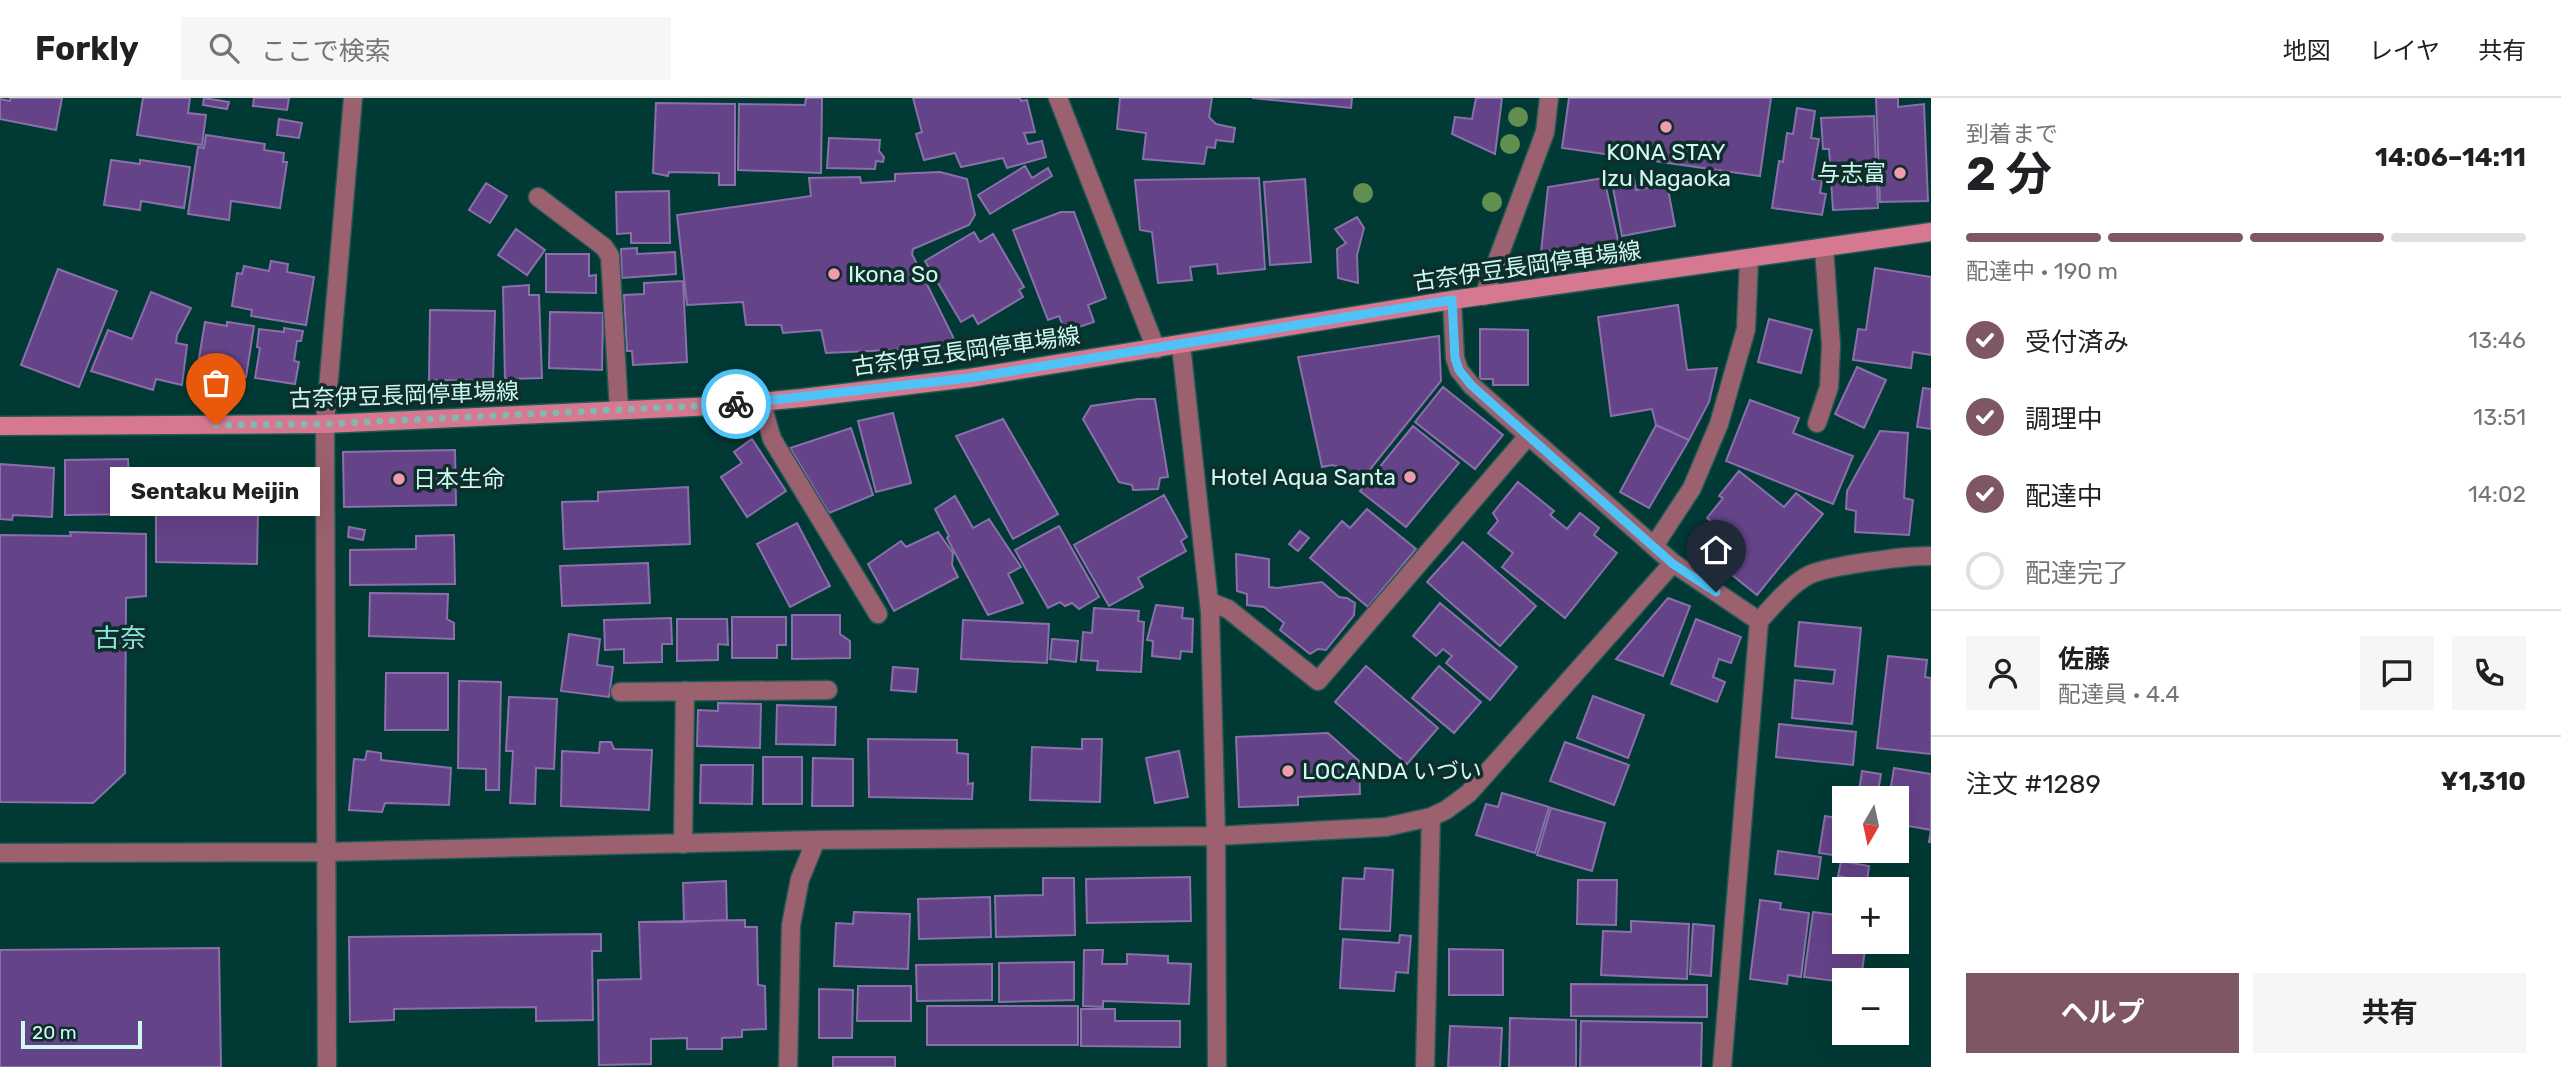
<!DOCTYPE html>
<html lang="ja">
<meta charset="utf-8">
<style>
:root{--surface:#fff;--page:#f6f6f6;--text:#202124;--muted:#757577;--line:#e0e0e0;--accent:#7e5763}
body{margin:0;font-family:Rubik,"Noto Sans JP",sans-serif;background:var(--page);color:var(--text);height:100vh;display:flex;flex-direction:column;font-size:26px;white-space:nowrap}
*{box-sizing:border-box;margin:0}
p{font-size:23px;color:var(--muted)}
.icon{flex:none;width:38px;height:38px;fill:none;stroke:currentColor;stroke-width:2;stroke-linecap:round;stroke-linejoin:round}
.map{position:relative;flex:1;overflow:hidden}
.details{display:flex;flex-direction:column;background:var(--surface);width:630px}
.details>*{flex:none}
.needle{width:46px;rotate:189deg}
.tools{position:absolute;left:1832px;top:688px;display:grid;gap:14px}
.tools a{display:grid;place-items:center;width:77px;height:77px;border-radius:0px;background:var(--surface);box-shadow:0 7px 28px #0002;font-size:35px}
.scale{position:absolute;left:21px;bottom:18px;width:121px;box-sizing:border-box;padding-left:7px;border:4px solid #cdf9f2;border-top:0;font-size:19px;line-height:24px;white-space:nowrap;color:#cdf9f2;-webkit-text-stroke:5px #0f2d2a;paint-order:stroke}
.pin{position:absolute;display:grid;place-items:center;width:60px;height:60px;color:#fff;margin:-72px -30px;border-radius:50% 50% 50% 0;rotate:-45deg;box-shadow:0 0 7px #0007}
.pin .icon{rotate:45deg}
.courier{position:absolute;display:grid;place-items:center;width:70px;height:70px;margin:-35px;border:5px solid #4fc3f7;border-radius:50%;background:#fff;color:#222;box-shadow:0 2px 9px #0007}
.bubble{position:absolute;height:49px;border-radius:0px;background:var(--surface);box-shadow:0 7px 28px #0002;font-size:23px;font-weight:700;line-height:49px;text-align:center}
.headline em{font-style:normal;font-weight:700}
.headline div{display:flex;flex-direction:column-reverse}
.headline{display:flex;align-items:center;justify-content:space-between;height:119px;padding:0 35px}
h1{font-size:46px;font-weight:700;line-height:52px}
.bar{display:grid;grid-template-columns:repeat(4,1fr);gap:10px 7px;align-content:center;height:84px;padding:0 35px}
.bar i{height:9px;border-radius:5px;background:var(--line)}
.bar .selected{background:var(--accent)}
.bar p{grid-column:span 4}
.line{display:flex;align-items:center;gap:18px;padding:0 35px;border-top:2px solid var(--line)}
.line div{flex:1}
.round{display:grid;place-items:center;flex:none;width:74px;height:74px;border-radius:0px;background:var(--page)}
ol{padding:0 35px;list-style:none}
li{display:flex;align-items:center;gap:21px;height:77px}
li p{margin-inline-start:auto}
li .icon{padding:7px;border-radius:50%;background:var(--accent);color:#fff;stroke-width:4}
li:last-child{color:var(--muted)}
li i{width:38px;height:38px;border:4px solid var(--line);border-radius:50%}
.action{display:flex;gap:14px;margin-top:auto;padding:14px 35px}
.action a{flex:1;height:80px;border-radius:0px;background:var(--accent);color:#fff;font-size:28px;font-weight:700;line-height:80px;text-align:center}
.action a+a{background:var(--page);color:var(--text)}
header{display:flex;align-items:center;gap:42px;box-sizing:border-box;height:98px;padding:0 35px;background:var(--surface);border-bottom:2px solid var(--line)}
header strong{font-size:33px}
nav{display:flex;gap:38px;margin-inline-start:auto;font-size:24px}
.search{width:490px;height:63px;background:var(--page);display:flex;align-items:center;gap:18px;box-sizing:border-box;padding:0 24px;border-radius:0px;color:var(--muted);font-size:26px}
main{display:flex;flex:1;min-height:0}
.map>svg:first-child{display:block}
.building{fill:#654389;stroke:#8a70aa;stroke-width:2}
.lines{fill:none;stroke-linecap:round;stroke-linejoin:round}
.service-casing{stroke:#225953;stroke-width:21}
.minor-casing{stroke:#225953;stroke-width:21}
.secondary-casing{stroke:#225953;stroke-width:21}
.service{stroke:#9b616e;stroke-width:18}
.minor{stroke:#9b616e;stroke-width:18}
.secondary{stroke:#d67990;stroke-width:18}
.tree{fill:#618f4f}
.done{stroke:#86b6b0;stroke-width:7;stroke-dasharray:0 12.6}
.route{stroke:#4fc3f7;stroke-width:9}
.poi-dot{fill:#f29aaf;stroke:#0f2d2a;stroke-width:2.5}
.labels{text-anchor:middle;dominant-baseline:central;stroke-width:7;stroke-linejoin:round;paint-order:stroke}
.poi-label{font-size:23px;fill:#cdf9f2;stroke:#0f2d2a;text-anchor:start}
.street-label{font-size:23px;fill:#cdf9f2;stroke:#0f2d2a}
.quarter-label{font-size:26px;fill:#89e6da;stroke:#0f2d2a}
</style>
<header>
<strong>Forkly</strong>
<div class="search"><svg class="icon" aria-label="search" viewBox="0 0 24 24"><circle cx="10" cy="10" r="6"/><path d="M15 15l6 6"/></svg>ここで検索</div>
<nav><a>地図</a><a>レイヤ</a><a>共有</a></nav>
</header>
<main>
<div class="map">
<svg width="1931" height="969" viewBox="0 0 1931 969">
<rect width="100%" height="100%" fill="#013a35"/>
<path class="building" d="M10 0H62L56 32 0 21V1L10 3Z
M143 0H190L188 15 206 17 202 47 137 37Z
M204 0 229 4 227 11 203 7Z
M254 0H289L287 12 253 8Z
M806 0H822L821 75 738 72 739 6 805 7Z
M913 0H1020L1021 3 1027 2 1035 34 1024 35 1028 46 1042 43 1046 59 1007 70 1003 60 961 69 955 55 924 62 916 36 922 34Z
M1120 0H1212L1209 19 1216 26 1235 30 1233 44 1216 42 1215 50 1207 49 1204 66 1143 61 1146 35 1117 31Z
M1252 0H1352L1351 10Z
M1476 0H1502L1495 56 1452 36 1455 19 1472 21Z
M1569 0H1771L1760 78 1562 50Z
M1876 0H1898V9L1924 6 1928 103 1880 104Z
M656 5 735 6V87H719V75L669 74 668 78 653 75Z
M1797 10 1815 13 1811 40 1819 41 1812 81 1822 82 1820 95 1826 96 1822 117 1772 110 1779 63 1783 64 1787 35 1793 36Z
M1874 18 1878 110 1833 112 1829 51H1823L1821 20Z
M279 21 302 25 299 40 277 37Z
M206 37 265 46 264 52 284 55 283 64H287L280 110 231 103 229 122 188 116 198 49 204 50Z
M829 40 880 42 879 53 884 59 883 64 876 63 875 71 827 70Z
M111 62 140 66V62L190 69 184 110 141 103 140 112 104 107Z
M1025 68 1032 80 1048 70 1052 78 990 116 978 97Z
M940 74 967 81 975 117 969 127 913 151 912 156 958 249 826 255 821 232 783 235 781 227H746L743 204 687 207 677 117 811 98 809 80 860 79 861 85 895 83V76Z
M1633 75 1636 92 1667 86 1675 128 1622 138 1611 79Z
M1259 80 1265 171 1218 176 1217 166 1190 169 1192 182 1158 185 1152 134 1140 132 1135 82Z
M1604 80 1619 147 1541 154 1548 89Z
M1305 81 1311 164 1270 167 1264 84Z
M486 85 507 98 490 125 469 112Z
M669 93 670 145H631V135L617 136 616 94Z
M1061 114H1074L1106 200 1088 207 1094 224 1065 234 1059 218 1048 222 1013 132Z
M1357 119 1364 130 1357 157 1358 185 1338 180 1337 151 1346 145 1335 131Z
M516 131 545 152 527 177 498 157Z
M974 134 980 144 993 136 1024 189 1019 192 1023 199 978 226 973 217 961 224 925 163Z
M637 150V156L675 154 676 176 622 180 621 151Z
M546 156H589V178L596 177V195L546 194Z
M271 163 288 166 287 174 314 179 306 227 251 218 252 212 232 208 237 175 242 176 244 168 269 173Z
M1875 170 1931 179V257L1913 254 1911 270 1853 262 1858 231 1866 232Z
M58 171 117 193 79 289 21 267Z
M683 183 687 264 633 267 632 253H627L624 197 644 196V185Z
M529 187V197H539L542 280 505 281 503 189Z
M151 194 191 210 177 237 176 245 187 247 182 287 156 281 153 292 91 273 108 232 132 241Z
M1678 207 1687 272 1717 270 1709 304 1689 342 1656 327 1652 311 1611 318 1598 219Z
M430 212 495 213 493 283 429 282Z
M550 214 603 215 602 272 549 270Z
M1769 221 1812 232 1801 275 1758 264Z
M205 224 227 228V224L254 228 246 279 240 278 239 283 215 280V277L205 275 207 261 199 260Z
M284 230 303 233 301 243H297L294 263 299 264 295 286 255 280 260 250 257 249 259 231 284 234Z
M1480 231 1528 232V287H1493V281H1480Z
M1439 238 1441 283 1360 384 1343 370 1332 367 1322 369 1298 259Z
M1857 269 1886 282 1864 330 1835 316Z
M1443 289 1503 337 1475 371 1415 324Z
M1923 290 1931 291V331L1917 329Z
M1138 301H1155L1168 379 1160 380 1158 391 1133 392 1132 387 1119 384 1083 321 1091 308Z
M1750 302 1799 320 1793 335 1853 358 1833 406 1726 363Z
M893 315 911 385 876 394 858 323Z
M1003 321 1058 416 1013 441 956 338Z
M1656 327 1689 342 1649 410 1620 394Z
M1413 328 1459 365 1406 429 1360 393Z
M851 330 873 397 829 415 790 350Z
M1880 333 1908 335 1904 400 1913 402 1909 437 1855 434 1856 413 1846 411 1847 393Z
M752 341 786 393 747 419 721 379 742 365 734 354Z
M455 352 456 407 344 409 343 354Z
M128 361 129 383H143L144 416 65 417V362Z
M0 366 54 370 52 419 13 417 12 422 0 421Z
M1739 373 1784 409 1796 395 1823 416 1757 497 1706 456 1715 445 1707 439 1716 427 1707 420 1723 400 1719 398Z
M1518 384 1554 413 1550 417 1567 431 1580 415 1599 430 1594 437 1617 455 1565 520 1502 469 1513 455 1488 435 1498 423 1493 415Z
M688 389 690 446 564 451 562 404 598 403V394Z
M1164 397 1187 439 1181 443 1186 453 1138 480 1143 489 1109 508 1074 447Z
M955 398 973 430 989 421 1021 469 1008 476 1023 505 988 517 947 440 949 438 935 411Z
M156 411 258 413 257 466 156 464Z
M1367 411 1416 451 1368 509 1310 460 1342 423 1350 430Z
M797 425 830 488 790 509 757 446Z
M1059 428 1099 499 1079 511 1072 505 1065 508 1060 504 1048 510 1015 452Z
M349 429 365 432 363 442 348 439Z
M1300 433 1309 440 1298 453 1289 446Z
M70 434 146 436V498L126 500 125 675 93 705 0 704V437L71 438Z
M938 434 953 455 952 467 958 479 894 513 868 466 901 443 906 449Z
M454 437 455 486 350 487V452L416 451V438Z
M1463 444 1536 508 1500 548 1427 484Z
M1236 456 1269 461V489L1277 490 1322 484 1339 499 1347 500 1355 505 1354 517 1326 552 1318 551 1310 556 1280 532 1284 525 1264 509 1247 507V496L1237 493Z
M648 465 650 505 562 508 560 468Z
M370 495 448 496 447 521 454 525V541L369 538Z
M1668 500 1690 508 1663 578 1616 561Z
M1440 505 1517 569 1490 602 1446 565 1452 558 1443 551 1436 558 1413 538Z
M1156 507 1183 510 1182 520 1193 521 1192 554 1181 553 1180 561 1152 558 1153 543 1147 542Z
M1094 510 1139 513 1138 523 1144 524 1141 574 1097 572 1098 563 1081 562 1083 534 1092 535Z
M792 517H840V536L850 543V560L792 561Z
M732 519H786V547H777V560H732Z
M671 520 672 546H662V564L624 565V551L605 552 604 522Z
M677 521H727L728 547 718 546V562L677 563Z
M1696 521 1741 539 1731 565 1719 561 1713 579 1725 584 1717 604 1671 586Z
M963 522 1049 526 1047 565 961 561Z
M1799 524 1861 530 1852 626 1792 620 1795 582 1833 586 1835 572 1795 568Z
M569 536 600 541 597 567 613 569 609 599 561 593Z
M1052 541 1078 543 1076 564 1050 561Z
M1888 558 1927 562 1925 579 1931 580V656L1877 650Z
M1366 568 1438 630 1407 666 1335 604Z
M1439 568 1481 604 1454 635 1412 600Z
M893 569 918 571 916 594 891 592Z
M386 575H448V632H385Z
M459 583 501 584 499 692H486V671L458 670Z
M1593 598 1644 617 1628 660 1577 640Z
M509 599 557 601 554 671 536 670 535 706 510 705 513 653H506Z
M718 605 761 606 760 650 697 648 698 612 718 613Z
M777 607 836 609 835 647 776 646Z
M1779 626 1856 634 1853 667 1776 659Z
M1328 635 1359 663 1360 696 1298 699V707L1239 709 1236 639Z
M868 641 957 642V655L968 656V686L973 685 972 701 869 699Z
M1082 641H1102L1100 704 1030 702 1032 649 1082 651Z
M600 644H611L614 651 652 652 649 712 561 708 562 653 599 655Z
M1565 644 1629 667 1614 707 1550 683Z
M367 653 381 655V662L451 670 449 707 385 705 382 714 349 712 354 661 365 662Z
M1179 653 1188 699 1155 705 1146 660Z
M763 659H802V706H763Z
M813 660 853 661V708H812Z
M701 667H753L752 706 700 705Z
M1894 670 1931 676V744H1929L1931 732 1897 726V700H1889Z
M1862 673 1881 676 1877 700H1858Z
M1502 695 1549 709 1535 755 1476 737 1486 706 1498 709Z
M1551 710 1605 725 1592 773 1537 757Z
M1825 718 1844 721V752H1869L1867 762 1819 755Z
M1778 753 1821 759 1818 781 1775 776Z
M1841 763 1869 768 1867 784 1838 778Z
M1365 770 1393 772 1390 833 1340 831 1343 780 1364 781Z
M1190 779 1191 823 1087 825 1086 781Z
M1043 780H1074L1075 837 996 839 995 798 1043 797Z
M1578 782H1617L1616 827 1577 826Z
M726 783 727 822 684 824 683 785Z
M990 799 991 839 919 841 918 801Z
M1760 802 1781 805 1780 811 1809 815 1801 879 1788 877 1787 886 1750 881Z
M854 814 910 816 908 871 834 868 836 825 853 826Z
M1813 814 1844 818V844H1866L1861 881 1836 877 1835 883 1804 879Z
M745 822V829H757L758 887 765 888 766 931 742 932V939L722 940V951H687V940L651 941V966L599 967 598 882 641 881 639 824Z
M1631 823 1689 826 1687 881 1601 877 1603 833 1631 834Z
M1693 826 1714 828 1711 878 1690 876Z
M601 836V853H592L593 922 536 923V909L394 911V922L350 924 349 839Z
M1400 837 1411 838 1408 875 1396 874 1394 893 1340 890 1343 841 1399 845Z
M219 850 221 969H0V852Z
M1449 851 1503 852V897H1449Z
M1084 852H1103L1102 866H1127V856L1168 858V865L1191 866 1189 906 1103 903V909L1083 908Z
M1074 864V902L999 904V865Z
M992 866V902L917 903 916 867Z
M1571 886 1707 887V919L1571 918Z
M858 888H911V923H857Z
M819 891 853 892 852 940H819Z
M927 908H1078V947H927Z
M1081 911H1115V923H1180V949L1081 948Z
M1510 920 1576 922V969H1509Z
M1581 923 1702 925 1701 969H1580Z
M1450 928 1502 930 1500 969H1448Z
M833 959H895V969H833Z"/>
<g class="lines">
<g class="service-casing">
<path id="service" d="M538 99 604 149 610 158 619 312
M761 303 772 341 878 516
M1210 504 1228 511 1318 583 1528 338
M620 594 828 592
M683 746 685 593"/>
</g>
<g class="minor-casing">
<path id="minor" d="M1058 0 1156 251
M1484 198 1545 34 1549 0
M1452 202 1455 260 1459 272 1471 287 1673 465 1759 523
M1181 247 1210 514 1216 738 1217 969
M1817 325 1829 289 1831 247 1824 150
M1654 448 1692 390 1719 326 1746 231 1749 161
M0 755 327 754 816 742 1216 738 1386 729 1431 719 1446 712 1469 695 1673 465
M327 969 325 326 353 0
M788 969 791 827 800 781 816 742
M1425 969 1431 719
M1722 969 1759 523C1774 507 1788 489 1807 478 1824 468 1910 457 1931 458"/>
</g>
<g class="secondary-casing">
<path id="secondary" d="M0 328 325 326 715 308 802 300 969 280 1452 202 1931 134"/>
</g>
<use href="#service" class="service"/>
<use href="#minor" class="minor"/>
<use href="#secondary" class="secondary"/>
</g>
<g class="tree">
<circle cx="1518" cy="19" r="10"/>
<circle cx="1510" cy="46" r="10"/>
<circle cx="1363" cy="95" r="10"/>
<circle cx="1492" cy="104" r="10"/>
</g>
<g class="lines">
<path class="done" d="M216 327 325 326 736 306"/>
<path class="route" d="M736 306 969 280 1452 202 1455 260 1459 272 1471 287 1673 466 1716 494"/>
</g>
<g class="poi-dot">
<circle cx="1666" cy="29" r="7"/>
<circle cx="1900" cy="75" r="7"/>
<circle cx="834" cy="176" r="7"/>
<circle cx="1410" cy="379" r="7"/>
<circle cx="399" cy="381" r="7"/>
<circle cx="1288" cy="673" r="7"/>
</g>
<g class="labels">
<g class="poi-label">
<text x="1666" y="54" text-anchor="middle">KONA STAY<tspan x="1666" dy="26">Izu Nagaoka</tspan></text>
<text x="1886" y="75" text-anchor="end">与志富</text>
<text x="848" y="176">Ikona So</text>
<text x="1396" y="379" text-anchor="end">Hotel Aqua Santa</text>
<text x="413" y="381">日本生命</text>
<text x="1302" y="673">LOCANDA いづい</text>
</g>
<g class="street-label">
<text transform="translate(1527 168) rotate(-8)">古奈伊豆長岡停車場線</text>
<text transform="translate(966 253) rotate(-8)">古奈伊豆長岡停車場線</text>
<text transform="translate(404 297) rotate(-2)">古奈伊豆長岡停車場線</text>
</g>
<g class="quarter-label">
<text x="120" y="540">古奈</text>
</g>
</g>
</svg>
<div class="tools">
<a><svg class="needle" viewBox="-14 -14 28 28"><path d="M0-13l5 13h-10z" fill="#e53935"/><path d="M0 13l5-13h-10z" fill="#757577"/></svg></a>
<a>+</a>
<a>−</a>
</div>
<div class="scale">20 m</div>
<div class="pin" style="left:216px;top:327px;background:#ea580c"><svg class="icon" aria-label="bag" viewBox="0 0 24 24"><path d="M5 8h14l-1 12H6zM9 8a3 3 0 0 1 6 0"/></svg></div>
<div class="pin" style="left:1716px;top:494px;background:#1f2937"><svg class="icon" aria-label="home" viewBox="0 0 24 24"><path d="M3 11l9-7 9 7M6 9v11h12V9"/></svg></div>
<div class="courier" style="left:736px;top:306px"><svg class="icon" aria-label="bike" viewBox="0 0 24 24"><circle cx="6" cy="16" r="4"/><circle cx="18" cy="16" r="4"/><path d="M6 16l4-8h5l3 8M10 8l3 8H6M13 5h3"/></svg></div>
<div class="bubble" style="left:110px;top:369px;width:210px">Sentaku Meijin</div>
</div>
<section class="details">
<div class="headline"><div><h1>2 分</h1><p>到着まで</p></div><em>14:06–14:11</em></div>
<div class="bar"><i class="selected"></i><i class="selected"></i><i class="selected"></i><i></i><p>配達中 · 190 m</p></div>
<ol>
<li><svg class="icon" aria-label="check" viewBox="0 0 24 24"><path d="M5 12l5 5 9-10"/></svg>受付済み<p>13:46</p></li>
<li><svg class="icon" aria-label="check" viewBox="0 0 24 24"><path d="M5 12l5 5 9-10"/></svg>調理中<p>13:51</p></li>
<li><svg class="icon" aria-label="check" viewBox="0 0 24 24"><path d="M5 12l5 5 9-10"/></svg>配達中<p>14:02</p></li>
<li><i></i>配達完了</li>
</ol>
<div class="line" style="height:126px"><a class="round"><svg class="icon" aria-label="person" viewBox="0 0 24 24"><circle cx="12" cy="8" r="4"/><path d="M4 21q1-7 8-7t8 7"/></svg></a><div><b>佐藤</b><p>配達員 · 4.4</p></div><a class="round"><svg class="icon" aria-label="chat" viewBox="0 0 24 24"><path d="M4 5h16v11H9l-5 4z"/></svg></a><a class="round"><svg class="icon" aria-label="phone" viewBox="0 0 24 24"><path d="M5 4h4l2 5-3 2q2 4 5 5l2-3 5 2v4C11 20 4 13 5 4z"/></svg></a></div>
<div class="line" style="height:91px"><div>注文 #1289</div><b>¥1,310</b></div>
<div class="action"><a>ヘルプ</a><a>共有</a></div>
</section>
</main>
